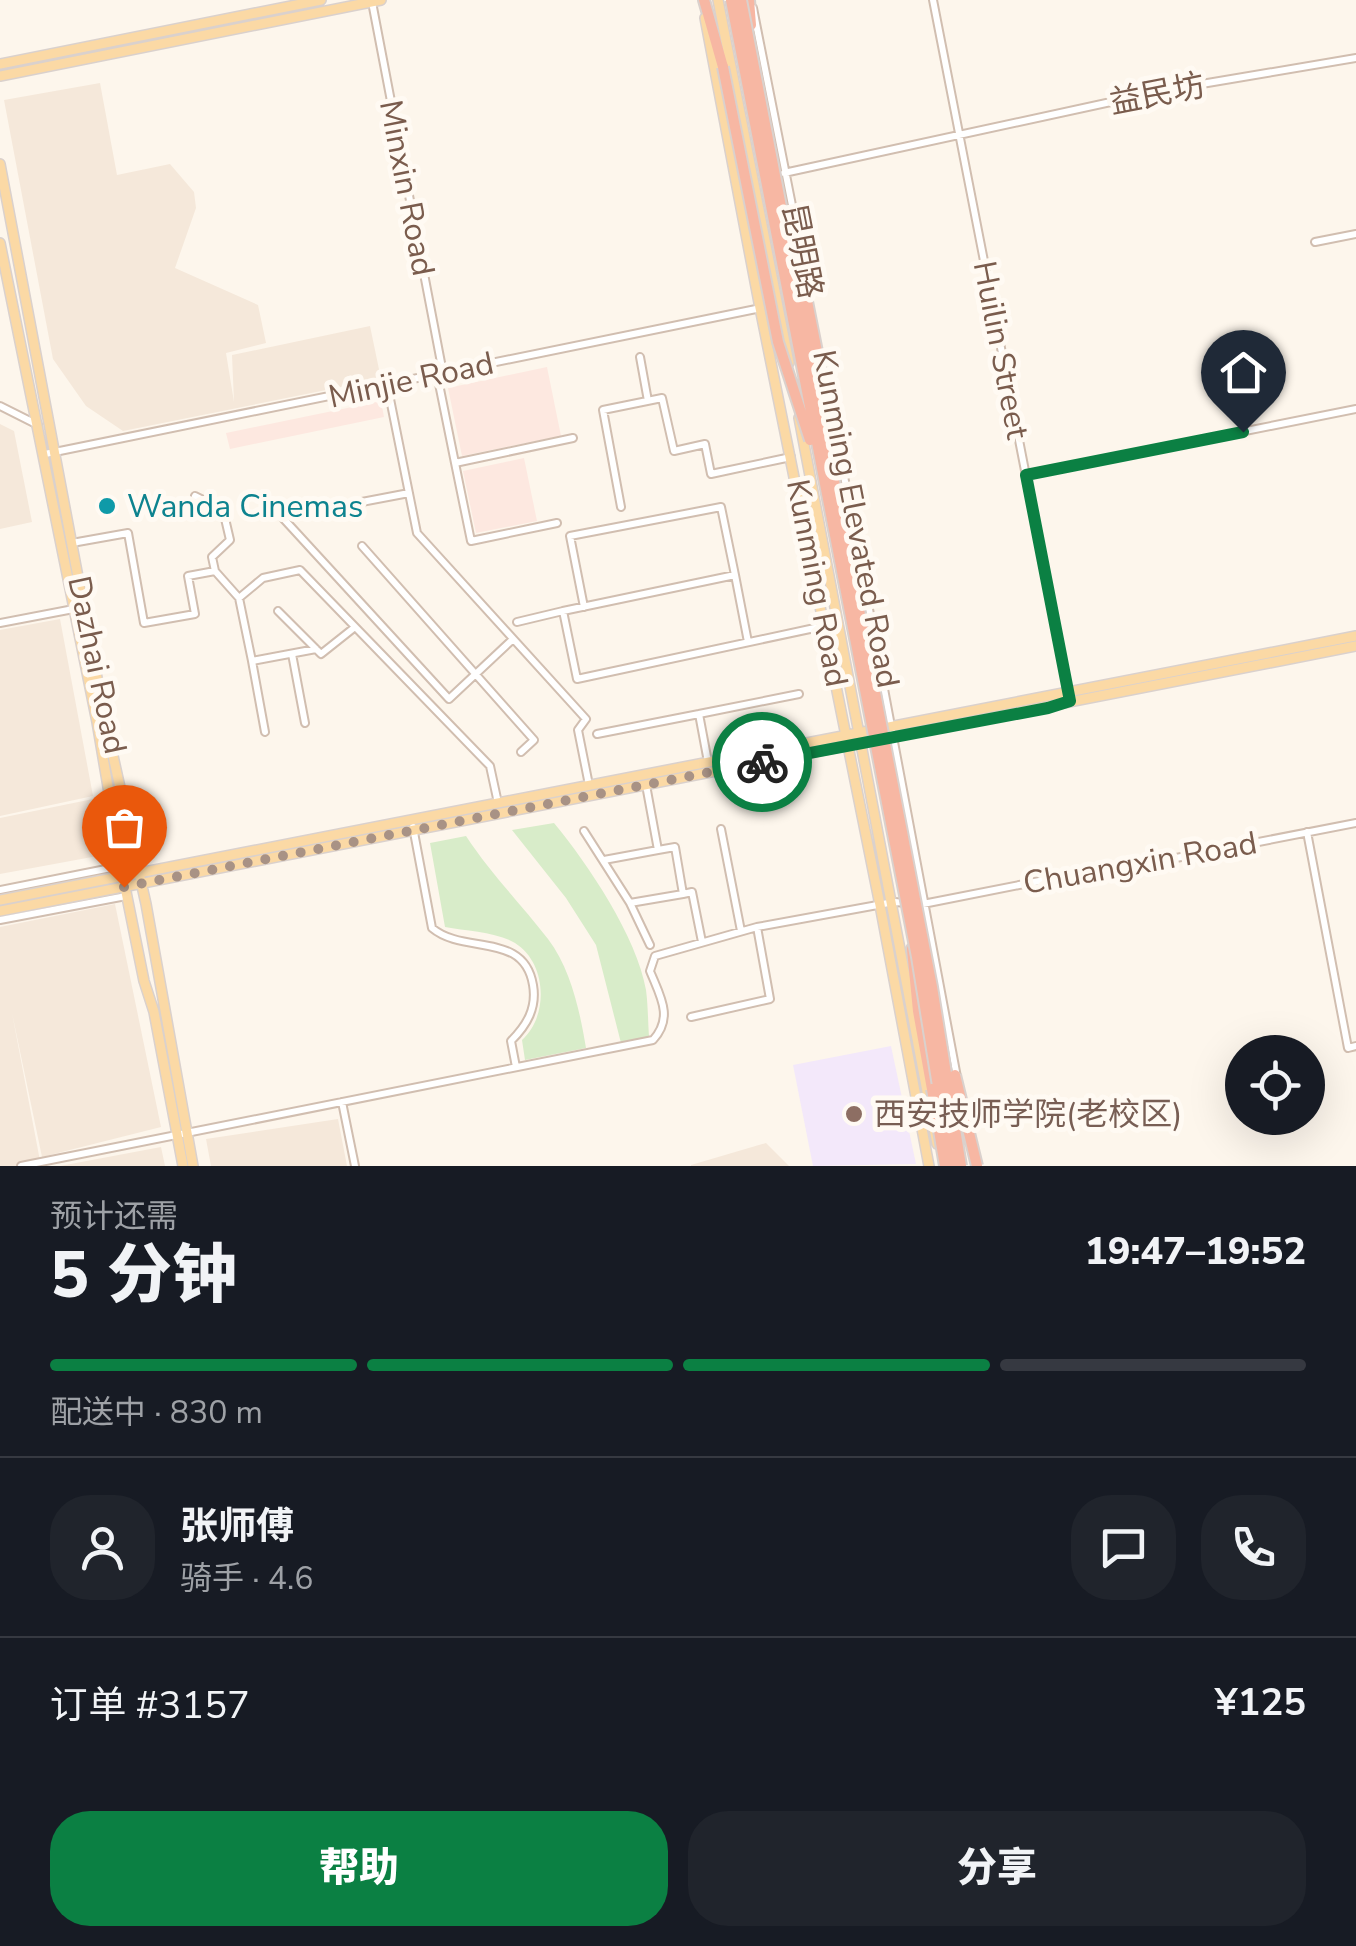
<!DOCTYPE html>
<html lang="zh">
<meta charset="utf-8">
<style>
:root{--surface:#171b24;--page:#20242c;--text:#f1f3f6;--muted:#9ea1a6;--line:#363941;--accent:#0b8043}
body{margin:0;font-family:"Nunito Sans","Noto Sans SC",sans-serif;background:var(--page);color:var(--text);height:100vh;display:flex;flex-direction:column;font-size:38px;white-space:nowrap}
*{box-sizing:border-box;margin:0}
p{font-size:32px;color:var(--muted)}
.icon{flex:none;width:55px;height:55px;fill:none;stroke:currentColor;stroke-width:2;stroke-linecap:round;stroke-linejoin:round}
.map{position:relative;height:1166px;overflow:hidden}
.details{display:flex;flex-direction:column;background:var(--surface);flex:1}
.details>*{flex:none}
.fabs{position:absolute;left:1225px;top:1035px;display:grid;gap:20px}
.fabs a{display:grid;place-items:center;width:100px;height:100px;border-radius:50%;background:var(--surface);box-shadow:0 10px 40px #0002;font-size:50px}
.pin{position:absolute;display:grid;place-items:center;width:85px;height:85px;color:#fff;margin:-102px -42px;border-radius:50% 50% 50% 0;rotate:-45deg;box-shadow:0 0 10px #0007}
.pin .icon{rotate:45deg}
.courier{position:absolute;display:grid;place-items:center;width:100px;height:100px;margin:-50px;border:8px solid #0b8043;border-radius:50%;background:#fff;color:#222;box-shadow:0 2px 12px #0007}
.headline em{font-style:normal;font-weight:800}
.headline div{display:flex;flex-direction:column-reverse}
.headline{display:flex;align-items:center;justify-content:space-between;height:170px;padding:0 50px}
h1{font-size:65px;font-weight:800;line-height:75px}
.bar{display:grid;grid-template-columns:repeat(4,1fr);gap:15px 10px;align-content:center;height:120px;padding:0 50px}
.bar i{height:12px;border-radius:8px;background:var(--line)}
.bar .active{background:var(--accent)}
.bar p{grid-column:span 4}
.line{display:flex;align-items:center;gap:25px;padding:0 50px;border-top:2px solid var(--line)}
.line div{flex:1}
.round{display:grid;place-items:center;flex:none;width:105px;height:105px;border-radius:40px;background:var(--page)}
.cta{display:flex;gap:20px;margin-top:auto;padding:20px 50px}
.cta a{flex:1;height:115px;border-radius:40px;background:var(--accent);color:#fff;font-size:40px;font-weight:800;line-height:115px;text-align:center}
.cta a+a{background:var(--page);color:var(--text)}
.map>svg:first-child{display:block}
.residential{fill:#f5e8da}
.commercial{fill:#fde8e0}
.education{fill:#f3e8fa}
.green{fill:#d8ecc9}
.lines{fill:none;stroke-linecap:round;stroke-linejoin:round}
.minor-casing{stroke:#d1beb0;stroke-width:10}
.major-casing{stroke:#dad1cd;stroke-width:12}
.highway-casing{stroke:#dad1cd;stroke-width:14}
.minor{stroke:#fff;stroke-width:6}
.major{stroke:#fbd9a5;stroke-width:9}
.highway{stroke:#f7b7a3;stroke-width:10}
.highway-bridge-casing{stroke:#dad1cd;stroke-width:14;stroke-linecap:butt}
.highway-bridge{stroke:#f7b7a3;stroke-width:10}
.done{stroke:#a89285;stroke-width:10;stroke-dasharray:0 18}
.route{stroke:#0b8043;stroke-width:12}
.culture-dot{fill:#0f9aa8;stroke:#fffaf3;stroke-width:4}
.education-dot{fill:#8d6e63;stroke:#fffaf3;stroke-width:4}
.labels{text-anchor:middle;dominant-baseline:central;stroke-width:10;stroke-linejoin:round;paint-order:stroke}
.street-label{font-size:32px;fill:#7a5c4d;stroke:#fffaf3}
.culture-label{font-size:32px;fill:#0d838f;stroke:#fffaf3;text-anchor:start}
.education-label{font-size:32px;fill:#785e54;stroke:#fffaf3;text-anchor:start}
</style>
<div class="map">
<svg width="1356" height="1166" viewBox="0 0 1356 1166">
<rect width="100%" height="100%" fill="#fdf6ec"/>
<path class="residential" d="M100 83 117 175 170 164 194 192 196 208 175 268 258 305 266 343 226 353 234 402 232 355 370 326 381 379 123 431 86 406 53 359 4 100Z
M0 424 14 431 32 522 0 529Z
M60 619 93 796 0 816V630Z
M93 799 103 855 0 874V818Z
M115 904 161 1127 42 1157 12 1013 41 1166H0V927Z
M338 1119 347 1166H211L206 1139Z
M766 1143 789 1166H691V1165Z
M161 1147 165 1166H60Z"/>
<path class="commercial" d="M547 367 561 436 462 456 448 388Z
M381 401 384 417 230 449 226 433Z
M524 458 537 521 476 533 463 471Z"/>
<path class="education" d="M891 1046 916 1164 813 1166 793 1065Z"/>
<path class="green" d="M554 823C588 864 637 937 646 990 648 1005 648 1022 649 1037L621 1043 596 945 566 898 512 830Z
M466 836C491 874 521 904 548 939 571 969 580 1012 586 1048L525 1060 522 1040C549 1016 547 963 515 943 497 932 466 931 445 927L430 843Z"/>
<g class="lines">
<g class="minor-casing">
<path id="minor" d="M933 0 1070 701
M372 2 443 373
M753 8 804 266
M784 173 1166 90 1356 58
M1315 242 1356 234
M640 357 648 401
M437 374 455 463 573 438
M387 384 417 533 586 719 578 730 589 785
M828 391 957 1077
M0 406 38 425
M45 454 761 308
M455 463 471 541 557 523
M1025 475 1356 409
M195 496 223 510 230 540 212 557 215 571
M621 507 603 410 662 398 674 451 705 444 711 474 791 457
M282 517 449 699 513 639
M283 517 409 493
M72 543 128 533 144 623 195 614 188 576 215 571 239 598 252 661
M362 546 534 740 521 752
M239 598 263 578 300 570 490 766 498 803
M584 607 570 536 721 507 735 575
M278 611 321 654 355 627
M517 622 563 611
M0 623 84 607
M748 642 735 575 563 611 577 679 824 626
M292 654 305 723
M699 714 799 694
M265 732 252 661 316 649
M597 734 699 714 708 762
M646 785 658 850 675 847 683 894 692 892 702 942
M413 827 432 928C464 955 524 931 533 985 537 1008 527 1025 511 1041L516 1067
M721 829 741 931
M584 831 630 903 650 945
M1307 832 1348 1048 1356 1046
M604 860 658 850
M0 890 121 866
M630 903 683 894
M0 920 126 896
M691 1017 770 999 757 927
M342 1102 355 1166
M21 1166 653 1040C674 1017 660 996 650 971L655 956 757 927 894 902 923 904 1080 873 1109 871 1356 823"/>
</g>
<g class="major-casing">
<path id="major" d="M718 0 789 363
M705 18 760 308 880 905 929 1166
M0 64 321 0
M0 76 381 0
M0 164 105 720 146 904 193 1166
M0 243 97 722 125 887 144 981 154 1012 183 1166
M799 418 937 1144
M0 900 1356 636
M0 911 1356 646"/>
</g>
<g class="highway-casing">
<path id="highway" d="M704 0 723 67
M749 0 751 25
M912 949 918 1011 932 1089"/>
</g>
<use href="#minor" class="minor"/>
<use href="#major" class="major"/>
<use href="#highway" class="highway"/>
<g class="highway-bridge-casing">
<path id="highway-bridge" d="M731 0 917 957 951 1166
M741 0 932 987 961 1166
M723 67 778 342 810 440
M799 261 824 387 825 406
M955 1075 977 1166
M932 1089 945 1166"/>
</g>
<use href="#highway-bridge" class="highway-bridge"/>
</g>
<g class="lines">
<path class="done" d="M124 887 762 762"/>
<path class="route" d="M762 762 1048 708 1070 701 1026 475 1243 432"/>
</g>
<circle class="culture-dot" cx="107" cy="506" r="10"/>
<circle class="education-dot" cx="854" cy="1114" r="10"/>
<g class="labels">
<g class="street-label">
<text transform="translate(1157 94) rotate(-11)">益民坊</text>
<text transform="translate(407 188) rotate(79)">Minxin Road</text>
<text transform="translate(802 251) rotate(79)">昆明路</text>
<text transform="translate(1001 350) rotate(79)">Huilin Street</text>
<text transform="translate(411 380) rotate(-12)">Minjie Road</text>
<text transform="translate(856 519) rotate(79)">Kunming Elevated Road</text>
<text transform="translate(817 583) rotate(79)">Kunming Road</text>
<text transform="translate(97 665) rotate(78)">Dazhai Road</text>
<text transform="translate(1140 863) rotate(-10)">Chuangxin Road</text>
</g>
<g class="culture-label">
<text x="127" y="506">Wanda Cinemas</text>
</g>
<g class="education-label">
<text x="874" y="1114">西安技师学院(老校区)</text>
</g>
</g>
</svg>
<div class="fabs">
<a><svg class="icon" aria-label="locate" viewBox="0 0 24 24"><circle cx="12" cy="12" r="6"/><path d="M12 2v4M12 18v4M2 12h4M18 12h4"/></svg></a>
</div>
<div class="pin" style="left:124px;top:887px;background:#ea580c"><svg class="icon" aria-label="bag" viewBox="0 0 24 24"><path d="M5 8h14l-1 12H6zM9 8a3 3 0 0 1 6 0"/></svg></div>
<div class="pin" style="left:1243px;top:432px;background:#1f2937"><svg class="icon" aria-label="home" viewBox="0 0 24 24"><path d="M3 11l9-7 9 7M6 9v11h12V9"/></svg></div>
<div class="courier" style="left:762px;top:762px"><svg class="icon" aria-label="bike" viewBox="0 0 24 24"><circle cx="6" cy="16" r="4"/><circle cx="18" cy="16" r="4"/><path d="M6 16l4-8h5l3 8M10 8l3 8H6M13 5h3"/></svg></div>
</div>
<section class="details">
<div class="headline"><div><h1>5 分钟</h1><p>预计还需</p></div><em>19:47–19:52</em></div>
<div class="bar"><i class="active"></i><i class="active"></i><i class="active"></i><i></i><p>配送中 · 830 m</p></div>
<div class="line" style="height:180px"><a class="round"><svg class="icon" aria-label="person" viewBox="0 0 24 24"><circle cx="12" cy="8" r="4"/><path d="M4 21q1-7 8-7t8 7"/></svg></a><div><b>张师傅</b><p>骑手 · 4.6</p></div><a class="round"><svg class="icon" aria-label="chat" viewBox="0 0 24 24"><path d="M4 5h16v11H9l-5 4z"/></svg></a><a class="round"><svg class="icon" aria-label="phone" viewBox="0 0 24 24"><path d="M5 4h4l2 5-3 2q2 4 5 5l2-3 5 2v4C11 20 4 13 5 4z"/></svg></a></div>
<div class="line" style="height:130px"><div>订单 #3157</div><b>¥125</b></div>
<div class="cta"><a>帮助</a><a>分享</a></div>
</section>
